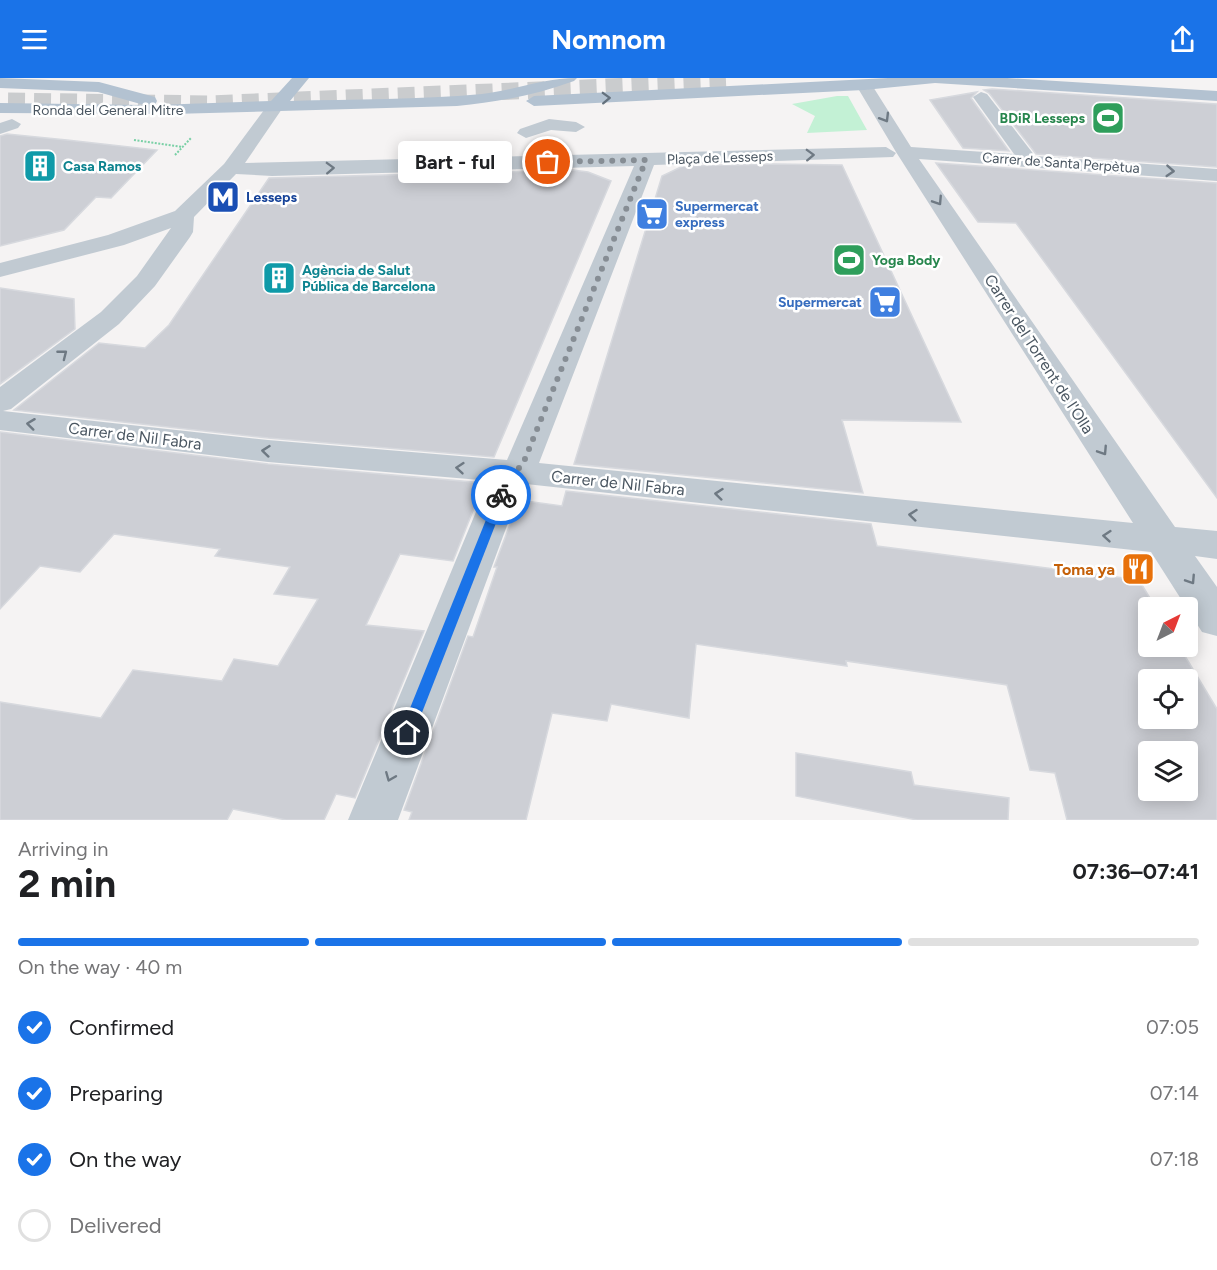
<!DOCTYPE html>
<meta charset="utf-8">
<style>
:root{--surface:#fff;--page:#f2f2f2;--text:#202124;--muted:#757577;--line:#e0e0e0;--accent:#1a73e8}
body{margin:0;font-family:Figtree,sans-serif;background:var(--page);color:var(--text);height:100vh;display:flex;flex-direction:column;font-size:22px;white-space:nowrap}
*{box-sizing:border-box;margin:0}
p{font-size:20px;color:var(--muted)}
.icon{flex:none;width:33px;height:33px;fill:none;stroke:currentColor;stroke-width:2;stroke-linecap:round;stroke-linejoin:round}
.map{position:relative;height:742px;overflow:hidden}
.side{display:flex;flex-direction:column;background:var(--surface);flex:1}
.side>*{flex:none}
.needle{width:39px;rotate:42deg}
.controls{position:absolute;left:1138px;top:519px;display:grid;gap:12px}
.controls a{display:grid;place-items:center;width:60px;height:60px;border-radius:6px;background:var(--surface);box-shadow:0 3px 15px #0003;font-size:30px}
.pin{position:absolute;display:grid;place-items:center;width:51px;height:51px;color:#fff;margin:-26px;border:3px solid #fff;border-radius:50%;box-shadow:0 2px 6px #0007}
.courier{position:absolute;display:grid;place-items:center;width:60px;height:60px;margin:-30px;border:4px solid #1a73e8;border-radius:50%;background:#fff;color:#222;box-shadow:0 2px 8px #0007}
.bubble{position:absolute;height:42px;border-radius:6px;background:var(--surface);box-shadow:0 3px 15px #0003;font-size:20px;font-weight:700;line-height:42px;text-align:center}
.headline em{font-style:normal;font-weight:700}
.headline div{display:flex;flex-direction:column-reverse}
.headline{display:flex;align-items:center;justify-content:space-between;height:102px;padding:0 18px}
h1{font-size:39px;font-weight:700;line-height:45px}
.bar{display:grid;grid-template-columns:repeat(4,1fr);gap:9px 6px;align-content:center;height:72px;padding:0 18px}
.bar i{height:8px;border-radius:4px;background:var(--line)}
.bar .selected{background:var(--accent)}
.bar p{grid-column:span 4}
ol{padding:0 18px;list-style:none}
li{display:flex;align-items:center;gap:18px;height:66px}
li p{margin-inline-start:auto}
li .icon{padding:6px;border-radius:50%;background:var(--accent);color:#fff;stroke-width:4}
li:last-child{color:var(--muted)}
li i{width:33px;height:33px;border:3px solid var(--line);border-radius:50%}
header{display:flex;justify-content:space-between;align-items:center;height:78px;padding:0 18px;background:var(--accent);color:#fff;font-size:27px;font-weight:700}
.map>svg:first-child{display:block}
.green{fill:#c3f1d5}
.building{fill:#cdcfd5;stroke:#d7d9de;stroke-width:1.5;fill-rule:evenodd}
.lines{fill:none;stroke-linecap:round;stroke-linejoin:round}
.major-tunnel{stroke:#caccce;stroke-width:17;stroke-dasharray:17 9;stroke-linecap:butt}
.path{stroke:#7ad0a6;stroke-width:2;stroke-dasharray:2 1.5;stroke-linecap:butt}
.minor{fill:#c1cad2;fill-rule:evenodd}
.major{fill:#b3c2d1;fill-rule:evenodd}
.oneway{stroke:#64717d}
.oneway2{stroke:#6e7983}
.route{fill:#1a73e8}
.done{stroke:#868d94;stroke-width:6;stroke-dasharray:0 10.8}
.labels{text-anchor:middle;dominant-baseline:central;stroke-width:5;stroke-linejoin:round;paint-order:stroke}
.far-street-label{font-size:14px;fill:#4a5661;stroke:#fff}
.far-leisure-label{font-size:14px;font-weight:bold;fill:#27864d;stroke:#fff;text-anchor:end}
.far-culture-label{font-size:14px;font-weight:bold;fill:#0d838f;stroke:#fff;text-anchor:start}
.far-transit-label{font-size:14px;font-weight:bold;fill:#164399;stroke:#fff;text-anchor:start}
.far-shop-label{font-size:14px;font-weight:bold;fill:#366cbe;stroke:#fff;text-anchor:start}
.street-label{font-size:16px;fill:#4a5661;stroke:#fff}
.food-label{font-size:16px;font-weight:bold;fill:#c56008;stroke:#fff;text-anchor:end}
</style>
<header><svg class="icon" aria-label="menu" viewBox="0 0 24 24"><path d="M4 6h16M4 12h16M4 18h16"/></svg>Nomnom<svg class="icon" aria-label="share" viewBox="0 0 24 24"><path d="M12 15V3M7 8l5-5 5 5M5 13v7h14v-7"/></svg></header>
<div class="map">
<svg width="1217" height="742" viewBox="0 0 1217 742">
<rect width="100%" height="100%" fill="#f5f3f3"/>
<path class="green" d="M837 18H848L867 52 807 55 815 38 792 26Z"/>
<path class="building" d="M992 11 1217 26V89L1036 76 989 15 984 12Z
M977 14 971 20 1009 73 963 70 930 22Z
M7 56 67 62 157 72 111 120 96 119 64 152 0 168V58Z
M936 85 1217 105V420L1016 145 978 144Z
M774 86 842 87 961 344 842 342 863 415 574 386 662 98 683 88Z
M573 92 588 94 611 103 494 379 268 360 14 332 99 265 145 270 169 247 269 100Z
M0 210 74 221 75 251 0 306Z
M0 354 268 386 484 405 453 483 400 476 366 547 424 553 355 720 336 716 324 742H286L233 731 227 742H0V624L101 640 133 592 222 603 234 581 278 588 318 521 274 516 290 489 215 478 220 471 114 456 80 494 40 488 0 531Z
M566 413 871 446 877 468 1139 502 1156 530H1149V568H1179L1217 631V742H1067L1055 695 1030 692 1007 607 846 583 847 588 696 566 689 640 611 626 607 643 552 635 526 742H409L412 734 404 732 468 558 473 559 497 489H494L519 422 562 428ZM1149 602H1188V640H1149ZM1149 674H1188V712H1149Z
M796 675 911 694 914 707 1009 720 1008 742H917L796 718Z"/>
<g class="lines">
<path class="major-tunnel" d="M8 23 207 26 726 4"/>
<path class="path" d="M134 62 183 69
M175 77 191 60"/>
<path class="minor" d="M864 2 870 4 911 69 1014 76 973 19 981 14 987 16 1035 78 1217 91V103L919 81 1175 449 1217 453V481L1195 478 1217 509V558L1202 554 1151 474 526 406 518 418 398 742H348L483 417 492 403 268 384 0 352V309L101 234 137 198 171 150 124 167 0 199V185L108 157 175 133 224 86 270 24 276 23 284 28 245 85 886 69 896 75 893 79 654 87 539 385 1133 445 896 74 856 7ZM634 88 507 382 268 362 3 333 11 331 119 246 155 208 190 159 193 154 194 139 236 96 272 98Z
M12 41 21 46 18 50 0 56V45Z
M549 41 576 44 585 49 576 54 551 52 526 60 517 55 520 51Z"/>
<path class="major" d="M0 0 99 4 155 19 157 23 155 27 271 23 292 0H309L290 23C354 21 418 22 482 16 515 12 545 0 577 0L574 3C536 17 498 24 457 28L172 36 0 35V25L144 27 98 14 0 10Z
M888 0H1007L1217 13V23L935 5 864 12 534 28 526 23 534 18Z"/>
</g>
<defs><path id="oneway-chevron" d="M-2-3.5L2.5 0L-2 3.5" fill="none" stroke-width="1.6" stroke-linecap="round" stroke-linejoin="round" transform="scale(1.5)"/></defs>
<use class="oneway" href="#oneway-chevron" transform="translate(606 20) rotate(-2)"/>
<g class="oneway2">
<use href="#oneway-chevron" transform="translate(885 40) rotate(59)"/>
<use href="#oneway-chevron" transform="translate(810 77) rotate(-2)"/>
<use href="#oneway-chevron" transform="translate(330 90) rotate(-2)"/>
<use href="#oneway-chevron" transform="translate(1170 93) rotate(4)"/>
<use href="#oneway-chevron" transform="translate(938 123) rotate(57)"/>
<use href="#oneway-chevron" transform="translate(63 276) rotate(-38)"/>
<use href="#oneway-chevron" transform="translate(31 346) rotate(-173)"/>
<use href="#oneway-chevron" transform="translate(266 373) rotate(-174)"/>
<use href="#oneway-chevron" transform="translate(1103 373) rotate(57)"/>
<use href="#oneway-chevron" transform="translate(460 390) rotate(-175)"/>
<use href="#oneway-chevron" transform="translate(719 416) rotate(-174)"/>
<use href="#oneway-chevron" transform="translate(913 437) rotate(-174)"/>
<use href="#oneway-chevron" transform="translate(1107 458) rotate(-175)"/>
<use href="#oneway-chevron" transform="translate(1191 502) rotate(57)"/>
<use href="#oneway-chevron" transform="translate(390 699) rotate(112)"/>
</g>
<path class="route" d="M501 414 507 417 414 655 407 662 402 660 400 655 496 417Z"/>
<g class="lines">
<path class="done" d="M501 417 525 381 646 82 548 84"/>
</g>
<defs>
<g id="stadium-square" transform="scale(1.725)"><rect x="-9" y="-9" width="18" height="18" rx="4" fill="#2e9e5b" stroke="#fff"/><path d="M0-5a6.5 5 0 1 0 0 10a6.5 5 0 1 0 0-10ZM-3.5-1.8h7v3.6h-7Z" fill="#fff"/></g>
<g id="building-square" transform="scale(1.725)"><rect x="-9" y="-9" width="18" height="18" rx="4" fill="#0f9aa8" stroke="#fff"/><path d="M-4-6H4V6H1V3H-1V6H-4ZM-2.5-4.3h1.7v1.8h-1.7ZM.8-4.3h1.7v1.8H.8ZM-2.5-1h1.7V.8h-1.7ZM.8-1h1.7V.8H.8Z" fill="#fff"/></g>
<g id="metro-square" transform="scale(1.725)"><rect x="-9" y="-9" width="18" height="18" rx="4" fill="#1a4fb4" stroke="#fff"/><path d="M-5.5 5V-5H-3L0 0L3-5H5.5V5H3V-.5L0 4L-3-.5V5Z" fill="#fff"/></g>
<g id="supermarket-square" transform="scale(1.725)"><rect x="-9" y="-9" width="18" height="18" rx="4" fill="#3f7fe0" stroke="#fff"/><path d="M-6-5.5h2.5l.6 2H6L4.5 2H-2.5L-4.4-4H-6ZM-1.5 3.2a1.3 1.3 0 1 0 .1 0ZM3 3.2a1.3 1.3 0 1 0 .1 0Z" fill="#fff"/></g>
<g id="restaurant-square" transform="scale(1.725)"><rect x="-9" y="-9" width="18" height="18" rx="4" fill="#e8710a" stroke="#fff"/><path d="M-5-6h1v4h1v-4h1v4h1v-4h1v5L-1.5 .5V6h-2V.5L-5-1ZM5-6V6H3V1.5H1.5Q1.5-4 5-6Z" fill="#fff"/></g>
</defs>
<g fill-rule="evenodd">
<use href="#stadium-square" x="1108" y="40"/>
<use href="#building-square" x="40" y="88"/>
<use href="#metro-square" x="223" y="119"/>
<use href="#supermarket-square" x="652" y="136"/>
<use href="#stadium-square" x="849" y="182"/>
<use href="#building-square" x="279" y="200"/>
<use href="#supermarket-square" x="885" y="224"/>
<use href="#restaurant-square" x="1138" y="491"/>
</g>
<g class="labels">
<g class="far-street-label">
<text x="108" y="32">Ronda del General Mitre</text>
<text transform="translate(720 80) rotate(-2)">Plaça de Lesseps</text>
<text transform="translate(1061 85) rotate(4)">Carrer de Santa Perpètua</text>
</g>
<g class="far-leisure-label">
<text x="1085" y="40">BDiR Lesseps</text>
<text x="872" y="182" text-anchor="start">Yoga Body</text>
</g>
<g class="far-culture-label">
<text x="63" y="88">Casa Ramos</text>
<text x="302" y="192">Agència de Salut<tspan x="302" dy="16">Pública de Barcelona</tspan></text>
</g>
<g class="far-transit-label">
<text x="246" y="119">Lesseps</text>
</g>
<g class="far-shop-label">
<text x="675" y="128">Supermercat<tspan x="675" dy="16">express</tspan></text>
<text x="862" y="224" text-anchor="end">Supermercat</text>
</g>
<g class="street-label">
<text transform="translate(1039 276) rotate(57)">Carrer del Torrent de l'Olla</text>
<text transform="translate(135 358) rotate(7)">Carrer de Nil Fabra</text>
<text transform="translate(618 405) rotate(6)">Carrer de Nil Fabra</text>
</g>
<g class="food-label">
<text x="1115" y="491">Toma ya</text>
</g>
</g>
</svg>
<div class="controls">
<a><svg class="needle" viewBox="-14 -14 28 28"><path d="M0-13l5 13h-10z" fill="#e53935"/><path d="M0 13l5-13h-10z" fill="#757577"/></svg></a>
<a><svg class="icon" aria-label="locate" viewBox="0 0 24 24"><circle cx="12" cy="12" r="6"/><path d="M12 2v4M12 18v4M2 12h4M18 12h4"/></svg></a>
<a><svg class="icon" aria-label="layers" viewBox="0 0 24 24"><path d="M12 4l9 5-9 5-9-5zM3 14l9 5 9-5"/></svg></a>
</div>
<div class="pin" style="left:548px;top:84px;background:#ea580c"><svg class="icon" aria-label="bag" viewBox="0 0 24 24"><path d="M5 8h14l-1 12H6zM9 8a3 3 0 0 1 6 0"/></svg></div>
<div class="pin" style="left:407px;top:655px;background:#1f2937"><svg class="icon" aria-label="home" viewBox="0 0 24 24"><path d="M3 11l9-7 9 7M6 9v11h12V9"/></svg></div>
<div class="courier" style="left:501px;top:417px"><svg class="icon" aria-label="bike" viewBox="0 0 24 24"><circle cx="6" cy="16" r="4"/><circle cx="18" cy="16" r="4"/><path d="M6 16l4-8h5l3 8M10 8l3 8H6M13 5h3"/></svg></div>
<div class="bubble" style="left:398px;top:63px;width:114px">Bart - ful</div>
</div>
<section class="side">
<div class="headline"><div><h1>2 min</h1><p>Arriving in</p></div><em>07:36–07:41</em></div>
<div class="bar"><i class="selected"></i><i class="selected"></i><i class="selected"></i><i></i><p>On the way · 40 m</p></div>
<ol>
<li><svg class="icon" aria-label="check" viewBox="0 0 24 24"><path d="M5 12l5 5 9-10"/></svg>Confirmed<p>07:05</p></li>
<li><svg class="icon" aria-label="check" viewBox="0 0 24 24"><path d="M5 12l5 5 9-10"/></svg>Preparing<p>07:14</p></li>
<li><svg class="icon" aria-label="check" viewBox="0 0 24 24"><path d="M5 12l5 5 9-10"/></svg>On the way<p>07:18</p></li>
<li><i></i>Delivered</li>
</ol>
</section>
